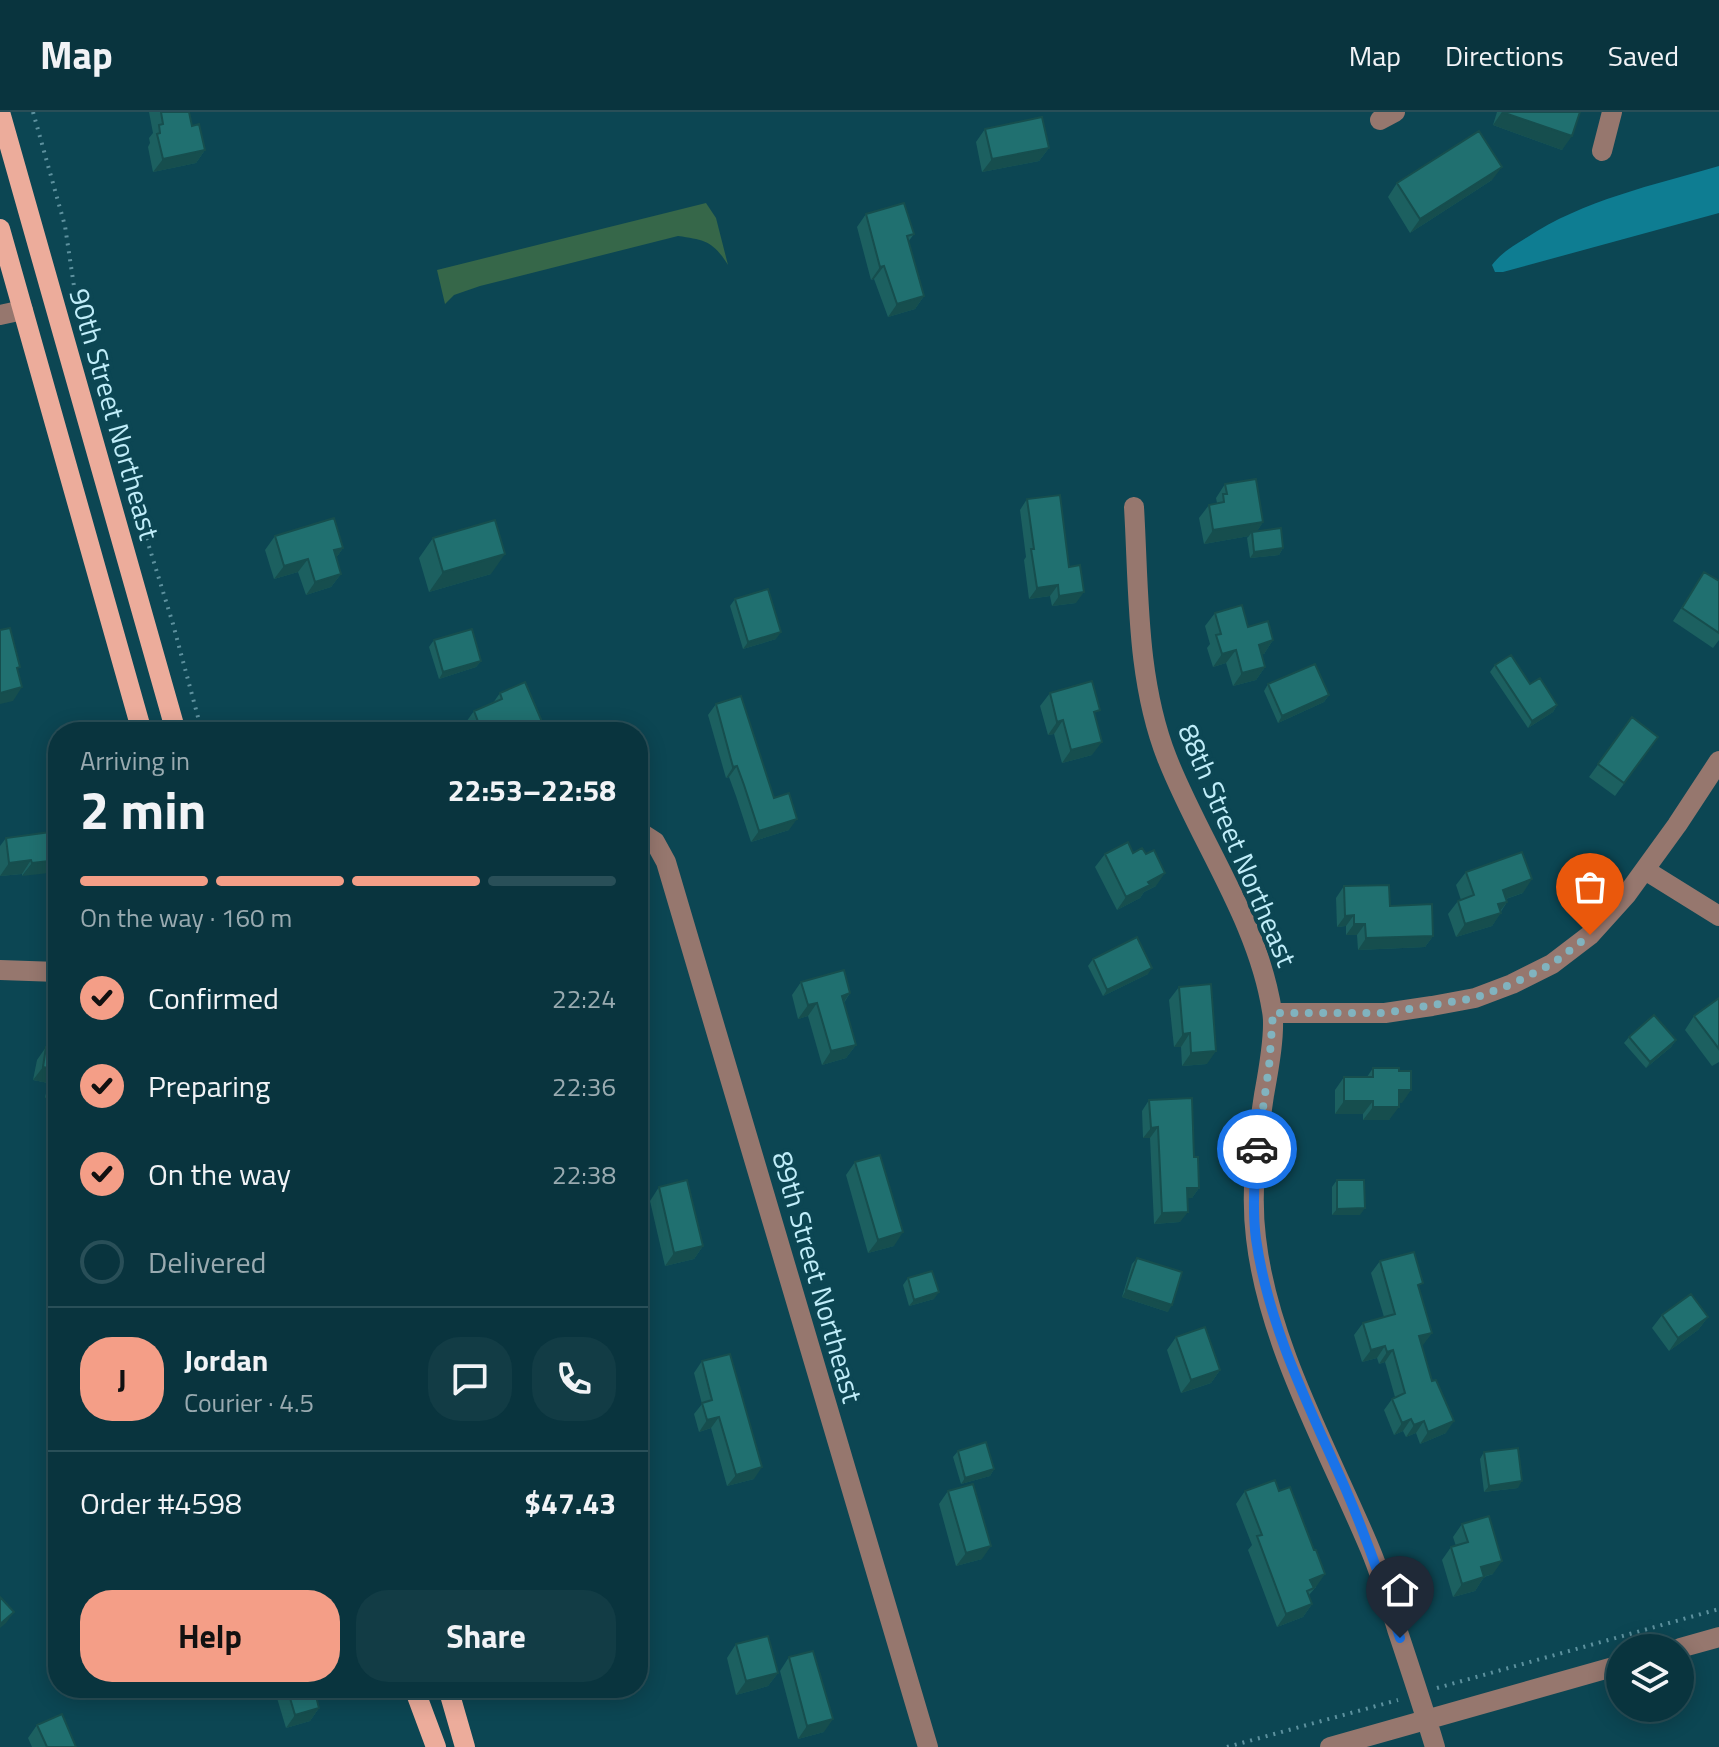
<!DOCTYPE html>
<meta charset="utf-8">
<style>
:root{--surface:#09343e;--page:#123c45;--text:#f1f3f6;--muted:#99aab0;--line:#294f58;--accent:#f49e87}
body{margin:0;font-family:"Titillium Web",sans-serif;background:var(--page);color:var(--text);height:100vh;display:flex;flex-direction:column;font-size:30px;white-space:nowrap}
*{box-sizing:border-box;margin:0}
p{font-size:26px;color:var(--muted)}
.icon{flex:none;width:44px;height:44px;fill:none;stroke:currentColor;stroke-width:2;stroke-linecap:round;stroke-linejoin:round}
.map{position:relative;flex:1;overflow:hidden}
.side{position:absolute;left:48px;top:610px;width:600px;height:976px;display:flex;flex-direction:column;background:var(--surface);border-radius:32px;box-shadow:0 4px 20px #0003,0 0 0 2px var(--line)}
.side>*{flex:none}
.buttons{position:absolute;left:1606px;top:1522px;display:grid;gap:16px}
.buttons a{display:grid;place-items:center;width:88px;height:88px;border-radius:50%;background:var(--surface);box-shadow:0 4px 20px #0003,0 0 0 2px var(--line);font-size:40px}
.pin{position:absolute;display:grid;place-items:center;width:68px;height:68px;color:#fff;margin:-82px -34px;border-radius:50% 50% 50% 0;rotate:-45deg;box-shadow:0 0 8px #0007}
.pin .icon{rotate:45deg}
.courier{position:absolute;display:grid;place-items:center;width:80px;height:80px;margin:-40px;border:6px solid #1a73e8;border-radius:50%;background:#fff;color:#222;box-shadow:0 2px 10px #0007}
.summary em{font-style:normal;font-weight:700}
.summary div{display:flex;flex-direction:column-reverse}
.summary{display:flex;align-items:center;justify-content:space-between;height:136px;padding:0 32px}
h1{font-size:52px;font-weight:700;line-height:60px}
.bar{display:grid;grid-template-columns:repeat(4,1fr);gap:12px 8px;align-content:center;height:96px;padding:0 32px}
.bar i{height:10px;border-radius:6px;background:var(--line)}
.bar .current{background:var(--accent)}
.bar p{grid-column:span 4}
.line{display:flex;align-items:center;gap:20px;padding:0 32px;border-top:2px solid var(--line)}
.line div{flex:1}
.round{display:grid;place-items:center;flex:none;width:84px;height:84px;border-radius:32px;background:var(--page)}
ol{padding:0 32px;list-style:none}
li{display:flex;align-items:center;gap:24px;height:88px}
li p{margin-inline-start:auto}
li .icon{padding:8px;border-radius:50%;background:var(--accent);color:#111;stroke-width:4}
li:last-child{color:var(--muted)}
li i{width:44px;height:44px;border:4px solid var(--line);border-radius:50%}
.button{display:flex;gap:16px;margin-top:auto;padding:16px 32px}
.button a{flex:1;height:92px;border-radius:32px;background:var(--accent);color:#111;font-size:32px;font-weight:700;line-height:92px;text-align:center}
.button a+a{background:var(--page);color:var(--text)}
header{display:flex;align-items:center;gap:48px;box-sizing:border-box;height:112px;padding:0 40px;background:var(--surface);border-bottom:2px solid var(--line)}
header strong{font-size:38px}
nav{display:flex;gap:44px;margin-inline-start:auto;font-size:28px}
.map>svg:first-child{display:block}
.green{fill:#366749}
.water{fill:#0e7d92}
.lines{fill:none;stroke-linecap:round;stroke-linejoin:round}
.path{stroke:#5d919e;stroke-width:4;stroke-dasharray:2 6;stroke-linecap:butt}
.minor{stroke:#96776e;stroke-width:20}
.major{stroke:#ecac9b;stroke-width:20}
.wall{fill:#1c6060}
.shaded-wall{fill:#164e4e}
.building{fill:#207070;stroke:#164e4e;stroke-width:2}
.done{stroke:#81b3bf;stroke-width:8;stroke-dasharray:0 14.4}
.route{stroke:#1a73e8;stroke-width:10}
.labels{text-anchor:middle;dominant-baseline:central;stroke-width:8;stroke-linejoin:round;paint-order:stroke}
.street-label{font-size:28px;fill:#c0edf9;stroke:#0c4653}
</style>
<header>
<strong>Map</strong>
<nav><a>Map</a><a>Directions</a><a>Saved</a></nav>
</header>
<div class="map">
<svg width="1719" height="1635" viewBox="0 0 1719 1635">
<rect width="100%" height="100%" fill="#0c4653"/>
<path class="green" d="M706 91 716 106 728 153C713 129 705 128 678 124L480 174 454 183 445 192 437 158Z"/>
<path class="water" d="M1719 54V101L1503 160H1495L1492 153C1501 141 1513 134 1526 126 1583 88 1654 73 1719 54Z"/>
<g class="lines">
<path class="path" d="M33 0 65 114 75 181
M130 373 173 512 202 620
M1437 1576 1719 1497
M1227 1635 1398 1588"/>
<path class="minor" d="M1380 8 1395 0
M1602 39 1612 0
M0 203 23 198
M1134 395C1139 479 1136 567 1167 646 1200 730 1258 809 1272 899 1276 919 1268 961 1264 983 1257 1030 1250 1078 1256 1126 1268 1232 1329 1339 1370 1437 1381 1463 1389 1490 1397 1517 1410 1556 1423 1595 1435 1635
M638 719 655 730 666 750 928 1635
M1645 758 1719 804
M0 858 58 860
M1273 901H1385L1432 894 1475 886 1512 872 1552 852 1590 823 1627 782 1677 713 1719 649
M1680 1536 1719 1525
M1330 1635 1620 1553"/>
<path class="major" d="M0 0 176 620
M0 117 142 620
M414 1576 436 1635
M448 1576 465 1635"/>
</g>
<path class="wall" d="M149 0H189L192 14 205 38 196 51 153 60 148 35 150 31 149 26 153 21Z
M1497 0H1580L1562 38 1493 13Z
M985 17 1049 36 1039 49 982 60 976 30Z
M1492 68 1410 121 1388 85 1397 71Z
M866 102 914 122 908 130 924 184 915 197 888 205 874 167 871 168 857 115Z
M1225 372 1263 410 1257 419 1283 436 1279 443 1250 446 1247 426 1249 424 1204 432 1199 406 1209 393 1217 391 1216 386Z
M1027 387 1069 455 1076 491 1052 494 1050 484 1029 487 1024 448 1026 445 1020 398Z
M275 424 343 436 336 446 341 462 331 475 306 483 298 460 274 467 265 438Z
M433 426 491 462 429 480 419 446Z
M1704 460 1719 469V528L1713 536 1673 509Z
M735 487 776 527 743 537 730 494Z
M1215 501 1248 515 1273 528 1264 542H1262L1265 555 1256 568 1233 574 1226 551 1213 555 1207 536 1210 532 1205 514Z
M434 528 481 549 476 555 439 567 429 535Z
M1495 553 1530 572 1557 593 1553 600 1528 616 1490 560Z
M1268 572 1329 583 1324 590 1278 611 1264 579Z
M500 581 537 620H467L464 613 474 599 493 591Z
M1050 581 1095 605 1092 643 1062 651 1054 622 1048 623 1040 594Z
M716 592 774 686 789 718 751 730 736 684 729 665 726 666 708 603Z
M1632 605 1658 625 1615 684 1589 665Z
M58 719 22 764V762L0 764V734L6 726Z
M1133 741 1146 742 1156 774 1144 780 1140 786 1117 798 1095 755 1105 742Z
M1466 760 1523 781 1506 787 1507 790 1492 814 1456 825 1448 802 1458 789 1461 788 1456 773Z
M1344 774 1390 794 1433 824 1425 835 1358 838 1357 823H1346V814L1337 815 1336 786Z
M1093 847 1148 862 1103 884 1088 854Z
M801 870 850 881 844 891 856 933 846 946 822 953 808 904 798 907 792 883Z
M1179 875 1207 952 1182 954 1181 935H1174L1169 888Z
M1719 886V950L1712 954 1685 918 1694 904Z
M1629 925 1676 928 1671 935 1646 956 1624 931Z
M46 935 58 937V988L45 986 48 971 33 968 37 948Z
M1373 956 1402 991H1399L1389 1008H1363V1002H1335V978L1344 965H1367Z
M1149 988 1194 1045 1199 1076 1192 1086H1187L1180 1110 1154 1112 1150 1026H1143L1142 999Z
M855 1050 894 1134 868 1141 846 1063Z
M1337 1068 1360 1103H1332V1075Z
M659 1075 703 1134 694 1147 665 1154 650 1089Z
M1137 1146 1168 1200 1122 1185 1132 1152Z
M1380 1149 1419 1177 1432 1221 1422 1233 1446 1321 1420 1332 1416 1321 1406 1325 1403 1319 1394 1323 1384 1298 1392 1287 1395 1285 1385 1250 1379 1252 1377 1246 1362 1250 1354 1223 1363 1211 1384 1205 1371 1161Z
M908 1166 934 1187 909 1194 903 1173Z
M1662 1203 1708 1205 1698 1218 1669 1239 1652 1216Z
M1176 1225 1220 1258 1211 1271 1181 1281 1167 1238Z
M702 1249 754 1367 727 1374 711 1316 699 1320 694 1302 702 1292 694 1261Z
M958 1339 994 1357 990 1364 961 1372 953 1345Z
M1484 1340 1518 1376 1484 1380 1480 1347Z
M948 1379 982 1447 956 1454 939 1392Z
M1245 1379 1316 1475 1309 1483 1312 1492 1303 1505 1277 1515 1248 1438 1252 1433 1236 1392Z
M1462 1412 1493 1462 1484 1465 1475 1479 1453 1485 1442 1448 1451 1435 1456 1434 1453 1425Z
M736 1532 778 1561 768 1574 736 1583 727 1546Z
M789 1545 824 1620 798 1627 780 1559Z
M274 1576H314L319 1596 310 1609 286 1616Z
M37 1613 76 1635H32L28 1626Z"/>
<path class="shaded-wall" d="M1502 0 1572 24 1562 38 1493 13Z
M1049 36 1039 49 982 60 992 47Z
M205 38 196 51 153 60 163 47Z
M1502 55 1492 68 1410 121 1420 107Z
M884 154 874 167 871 168 880 155Z
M924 184 915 197 888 205 897 192Z
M1263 410 1254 424 1252 420 1249 424 1204 432 1213 418Z
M343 436 334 449V438Z
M1283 436 1279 443 1250 446 1254 440Z
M505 442 491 462 429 480 443 460Z
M308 447 298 460 274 467 284 454Z
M341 462 331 475 306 483 315 470Z
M1058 473 1050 484 1029 487 1037 476Z
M1084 480 1076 491 1052 494 1059 484Z
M781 520 776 527 743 537 748 530Z
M1273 528 1264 542 1250 546 1259 533Z
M1236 538 1226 551 1213 555 1222 542Z
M481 549 476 555 439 567 443 560Z
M1265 555 1256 568 1233 574 1242 561Z
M22 575 13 589 0 592V581Z
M1329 583 1324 590 1278 611 1282 604Z
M1557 593 1553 600 1528 616 1532 609Z
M1063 608 1054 622 1048 623 1057 610Z
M513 612 508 620H495Z
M543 612 537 620H523Z
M1102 630 1092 643 1062 651 1071 638Z
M737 654 729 665 726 666 733 655Z
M797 707 789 718 751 730 759 719Z
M31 748 22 762 0 764 9 751Z
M58 748V760L22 764 32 751Z
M1165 761 1156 774 1144 780 1140 786 1117 798 1126 785 1148 770Z
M1532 767 1523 781 1493 791 1503 778Z
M1507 790 1498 802 1501 801 1492 814 1456 825 1465 812 1498 792Z
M1354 803 1346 814 1337 815 1345 804Z
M1354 812H1365L1357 823H1346Z
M1433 824 1425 835 1358 838 1366 826Z
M1152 856 1148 862 1103 884 1107 878Z
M850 881 841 894 842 884Z
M817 891 808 904 798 907 808 893Z
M1190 921 1181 935H1174L1183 922Z
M1676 928 1671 935 1646 956 1650 950Z
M856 933 846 946 822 953 831 939Z
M1216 939 1207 952 1182 954 1191 941Z
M43 955 58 958 48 971 33 968Z
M55 972 58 973V988L45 986Z
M1399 978H1411L1402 991H1389Z
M1344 989H1373L1363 1002H1335Z
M1373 995H1399L1389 1008H1363Z
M1158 1015 1150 1026H1143L1151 1016Z
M1187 1076H1199L1192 1086 1179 1087Z
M1365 1096 1360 1103H1332L1337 1097Z
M1188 1100 1180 1110 1154 1112 1162 1101Z
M903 1120 894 1134 868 1141 878 1128Z
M703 1134 694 1147 665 1154 674 1141Z
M1126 1178 1172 1193 1168 1200 1122 1185Z
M939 1180 934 1187 909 1194 914 1188Z
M1708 1205 1698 1218 1669 1239 1678 1226Z
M1432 1221 1423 1233 1411 1236 1419 1224Z
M1385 1234 1377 1246 1362 1250 1371 1238Z
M1393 1238 1385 1250 1379 1252 1387 1240Z
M1220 1258 1211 1271 1181 1281 1191 1268Z
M719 1305 711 1316 699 1320 707 1308Z
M1411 1307 1403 1319 1394 1323 1402 1311Z
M1424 1309 1416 1321 1406 1325 1414 1313Z
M1454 1309 1446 1321 1420 1332 1428 1320Z
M762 1355 754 1367 727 1374 736 1363Z
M994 1357 990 1364 961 1372 965 1366Z
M1522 1369 1518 1376 1484 1380 1489 1374Z
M991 1434 982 1447 956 1454 966 1441Z
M1502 1449 1493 1462 1472 1468 1481 1455Z
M1325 1462 1316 1475 1301 1481 1310 1468Z
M1484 1465 1475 1479 1453 1485 1462 1472Z
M1312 1492 1303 1505 1277 1515 1286 1502Z
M14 1500 6 1511 0 1516V1512Z
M778 1561 768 1574 736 1583 746 1569Z
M319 1596 310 1609 286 1616 295 1603Z
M833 1607 824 1620 798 1627 807 1614Z"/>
<path class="building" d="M161 0H189L192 14 199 12 205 38 163 47 157 22 160 21 159 13 163 12Z
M1502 0H1580L1572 24Z
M1042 5 1049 36 992 47 985 17Z
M1479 19 1502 55 1420 107 1397 71Z
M904 91 914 122 907 124 924 184 897 192 884 154 880 155 866 102Z
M1256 367 1263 410 1213 418 1209 393 1224 390 1223 382H1227L1225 372Z
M1060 383 1069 455 1080 453 1084 480 1059 484 1058 473 1037 476 1031 437H1034L1027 387Z
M334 406 343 436 334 438 341 462 315 470 308 447 284 454 275 424Z
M495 408 505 442 443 460 433 426Z
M1281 416 1283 436 1254 440 1252 420Z
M1704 460 1719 469V521L1682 496Z
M768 477 781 520 748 530 735 487Z
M1242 493 1248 515 1268 509 1273 528 1259 533 1265 555 1242 561 1236 538 1222 542 1216 523 1221 522 1215 501Z
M10 516 20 555 17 556 22 575 0 581V518Z
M472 517 481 549 443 560 434 528Z
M1511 543 1530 572 1540 566 1557 593 1532 609 1495 553Z
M1315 552 1329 583 1282 604 1268 572Z
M1092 569 1100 598 1094 600 1102 630 1071 638 1063 608 1057 610 1050 581Z
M525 570 543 612 523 620H516L513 612 495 620H482L474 599 502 587 500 581Z
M741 584 774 686 789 681 797 707 759 719 744 673 737 654 733 655 716 592Z
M1632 605 1658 625 1624 671 1598 652Z
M344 615 345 620H326Z
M58 719V748L32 751 31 748 9 751 6 726Z
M1128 730 1133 741 1142 736 1146 742 1154 738 1165 761 1148 770 1150 773 1126 785 1105 742Z
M1522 740 1532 767 1503 778 1507 790 1498 792 1501 801 1465 812 1458 789 1474 783 1466 760Z
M1389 773 1390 794 1432 792 1433 824 1366 826 1365 812H1354V803L1345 804 1344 774Z
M1137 825 1152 856 1107 878 1093 847Z
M844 858 850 881 842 884 856 933 831 939 817 891 808 893 801 870Z
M1211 872 1216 939 1191 941 1190 921 1183 922 1179 875Z
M1719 886V937L1694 904Z
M1654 903 1676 928 1650 950 1629 925Z
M46 935 58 937V973L55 972 58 958 43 955Z
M1373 956H1399V959H1411V978H1399V995H1373V989H1344V965H1373Z
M1192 986 1194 1045H1198L1199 1076H1187L1188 1100 1162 1101 1158 1015 1151 1016 1149 988Z
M880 1043 903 1120 878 1128 855 1050Z
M687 1068 703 1134 674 1141 659 1075Z
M1337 1068H1364L1365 1096 1337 1097Z
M1414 1140 1423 1171 1418 1173 1432 1221 1419 1224 1432 1269 1436 1268 1454 1309 1428 1320 1424 1309 1414 1313 1411 1307 1402 1311 1392 1287 1405 1281 1393 1238 1387 1240 1385 1234 1371 1238 1363 1211 1395 1202 1380 1149Z
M1137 1146 1182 1160 1172 1193 1126 1178Z
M932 1159 939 1180 914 1188 908 1166Z
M1691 1182 1708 1205 1678 1226 1662 1203Z
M1205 1215 1220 1258 1191 1268 1176 1225Z
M730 1242 762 1355 736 1363 719 1305 707 1308 702 1291 712 1288 702 1249Z
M986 1330 994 1357 965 1366 958 1339Z
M1518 1336 1522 1369 1489 1374 1484 1340Z
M1275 1368 1279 1379 1290 1375 1314 1438H1316L1325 1462 1310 1468 1314 1476 1307 1479 1312 1492 1286 1502 1257 1424 1262 1423 1245 1379Z
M973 1372 991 1434 966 1441 948 1379Z
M1489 1404 1502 1449 1481 1455 1484 1465 1462 1472 1451 1435 1468 1430 1462 1412Z
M0 1485 14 1500 0 1512Z
M768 1524 778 1561 746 1569 736 1532Z
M813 1539 833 1607 807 1614 789 1545Z
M287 1576H314L319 1596 295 1603Z
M62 1602 76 1635H47L37 1613Z"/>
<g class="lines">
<path class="done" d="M1257 1037 1269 955 1273 901H1385L1475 886 1512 872 1552 852 1590 823"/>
<path class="route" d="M1257 1037C1254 1067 1252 1097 1256 1127 1269 1217 1310 1296 1346 1378 1367 1427 1384 1476 1400 1526"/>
</g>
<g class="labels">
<g class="street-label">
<text transform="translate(115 302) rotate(74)">90th Street Northeast</text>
<text transform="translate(1238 733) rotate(67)">88th Street Northeast</text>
<text transform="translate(818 1165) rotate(74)">89th Street Northeast</text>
</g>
</g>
</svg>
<div class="buttons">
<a><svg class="icon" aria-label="layers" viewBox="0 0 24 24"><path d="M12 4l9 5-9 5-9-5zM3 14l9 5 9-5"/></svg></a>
</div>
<div class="pin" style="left:1590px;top:823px;background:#ea580c"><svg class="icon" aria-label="bag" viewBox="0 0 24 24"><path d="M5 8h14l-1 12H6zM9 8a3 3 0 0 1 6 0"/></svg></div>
<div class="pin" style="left:1400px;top:1526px;background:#1f2937"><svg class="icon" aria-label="home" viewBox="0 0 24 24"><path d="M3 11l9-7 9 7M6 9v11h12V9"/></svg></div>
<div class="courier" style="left:1257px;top:1037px"><svg class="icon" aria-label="car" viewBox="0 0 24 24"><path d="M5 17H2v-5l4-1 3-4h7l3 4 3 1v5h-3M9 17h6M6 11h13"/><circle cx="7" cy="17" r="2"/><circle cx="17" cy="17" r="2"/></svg></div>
<section class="side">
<div class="summary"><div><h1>2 min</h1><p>Arriving in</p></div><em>22:53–22:58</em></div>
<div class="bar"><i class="current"></i><i class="current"></i><i class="current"></i><i></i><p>On the way · 160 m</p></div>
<ol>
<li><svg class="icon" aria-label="check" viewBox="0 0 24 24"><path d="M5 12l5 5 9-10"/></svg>Confirmed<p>22:24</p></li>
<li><svg class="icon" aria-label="check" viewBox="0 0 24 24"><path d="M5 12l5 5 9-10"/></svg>Preparing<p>22:36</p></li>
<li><svg class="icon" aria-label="check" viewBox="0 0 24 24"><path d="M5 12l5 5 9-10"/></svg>On the way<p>22:38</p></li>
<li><i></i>Delivered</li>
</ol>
<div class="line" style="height:144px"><b class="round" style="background:var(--accent);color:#111">J</b><div><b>Jordan</b><p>Courier · 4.5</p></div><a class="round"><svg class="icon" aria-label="chat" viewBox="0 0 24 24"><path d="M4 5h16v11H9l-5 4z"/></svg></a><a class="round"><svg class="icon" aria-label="phone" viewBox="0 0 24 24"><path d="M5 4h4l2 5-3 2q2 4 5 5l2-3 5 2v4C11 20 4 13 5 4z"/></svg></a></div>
<div class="line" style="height:104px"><div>Order #4598</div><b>$47.43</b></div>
<div class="button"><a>Help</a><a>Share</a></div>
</section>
</div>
